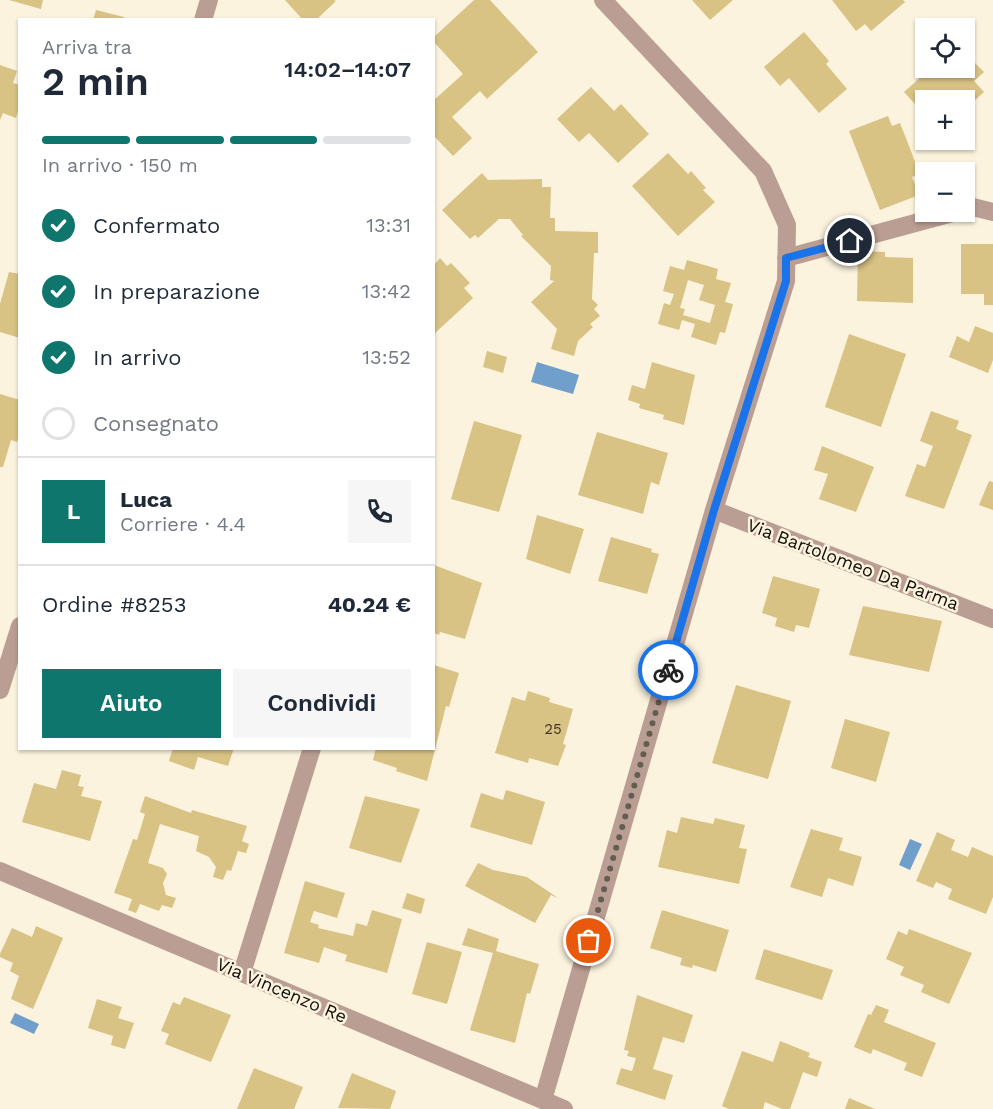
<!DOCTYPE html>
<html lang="it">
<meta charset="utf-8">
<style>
:root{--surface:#fff;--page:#f6f6f7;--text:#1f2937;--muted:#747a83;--line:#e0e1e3;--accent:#0f766e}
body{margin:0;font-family:"Work Sans",sans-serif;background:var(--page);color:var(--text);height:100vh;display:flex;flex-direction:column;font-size:22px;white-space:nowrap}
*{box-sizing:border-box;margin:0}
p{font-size:20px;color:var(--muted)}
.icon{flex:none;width:33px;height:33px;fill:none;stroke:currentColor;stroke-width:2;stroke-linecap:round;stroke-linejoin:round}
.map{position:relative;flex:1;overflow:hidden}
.sheet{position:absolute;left:18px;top:18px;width:417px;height:732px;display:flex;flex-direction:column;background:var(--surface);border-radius:0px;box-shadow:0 2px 4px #0004}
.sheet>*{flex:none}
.tools{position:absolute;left:915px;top:18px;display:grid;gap:12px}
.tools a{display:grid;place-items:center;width:60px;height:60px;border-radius:0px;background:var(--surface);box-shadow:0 2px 4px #0004;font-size:30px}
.pin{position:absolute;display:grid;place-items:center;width:51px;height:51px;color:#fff;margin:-26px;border:3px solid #fff;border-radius:50%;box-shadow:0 2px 6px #0007}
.courier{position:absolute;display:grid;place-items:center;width:60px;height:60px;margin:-30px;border:4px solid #1a73e8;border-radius:50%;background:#fff;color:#222;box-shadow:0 2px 8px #0007}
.overview em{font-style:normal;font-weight:600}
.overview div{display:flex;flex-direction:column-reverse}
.overview{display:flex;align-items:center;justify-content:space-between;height:102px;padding:0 24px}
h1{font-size:39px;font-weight:600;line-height:45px}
.bar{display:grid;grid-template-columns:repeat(4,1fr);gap:9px 6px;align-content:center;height:72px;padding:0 24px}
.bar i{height:8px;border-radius:4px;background:var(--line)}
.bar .selected{background:var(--accent)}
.bar p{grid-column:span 4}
.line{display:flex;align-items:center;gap:15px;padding:0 24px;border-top:2px solid var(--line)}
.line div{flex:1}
.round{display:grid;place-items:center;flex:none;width:63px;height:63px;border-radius:0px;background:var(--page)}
ol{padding:0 24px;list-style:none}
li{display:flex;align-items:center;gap:18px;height:66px}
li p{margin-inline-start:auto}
li .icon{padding:6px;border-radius:50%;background:var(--accent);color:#fff;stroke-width:4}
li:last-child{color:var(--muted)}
li i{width:33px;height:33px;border:3px solid var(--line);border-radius:50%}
.cta{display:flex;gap:12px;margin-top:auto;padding:12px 24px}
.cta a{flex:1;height:69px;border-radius:0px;background:var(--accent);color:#fff;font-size:24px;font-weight:600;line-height:69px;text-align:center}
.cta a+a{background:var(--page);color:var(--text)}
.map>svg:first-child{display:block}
.water{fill:#709fcc}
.building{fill:#d8c284;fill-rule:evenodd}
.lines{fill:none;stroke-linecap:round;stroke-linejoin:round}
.minor{stroke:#bb9e93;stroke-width:18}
.done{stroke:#625e52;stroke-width:6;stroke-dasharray:0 10.8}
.route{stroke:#1a73e8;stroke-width:8}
.labels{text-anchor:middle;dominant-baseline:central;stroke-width:5;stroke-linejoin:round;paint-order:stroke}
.number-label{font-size:15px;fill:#423a26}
.street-label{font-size:18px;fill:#100d06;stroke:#fbf3de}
</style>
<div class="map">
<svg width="993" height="1109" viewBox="0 0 993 1109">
<rect width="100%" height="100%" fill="#fbf3de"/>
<path class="water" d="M537 362 579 375 573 394 531 382Z
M910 839 922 844 910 870 899 865Z
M15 1013 39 1024 34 1034 10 1023Z"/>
<path class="building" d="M9 0H43L41 9Z
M285 0H334L336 1 316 20H303Z
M474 0H490L538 52 487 99 480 91 452 117 472 138 453 156 434 136V100L463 74 434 42V37Z
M692 0H733L710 20Z
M832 0H903L905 2 871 31 865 24 856 31Z
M96 10 124 17V20H93Z
M804 32 829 61 826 64 847 89 819 113 789 78 780 86 764 67Z
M964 52 984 72 974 81 984 92 964 110V100H926V116L904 92 931 68H964Z
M0 65 17 71 13 83 20 85V104L16 118 3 113 0 120Z
M591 87 614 111 621 104 649 134 618 163 589 133 579 142 557 119Z
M888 116 892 126 900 123 920 174 912 177 919 195 880 210 849 131Z
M668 153 688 174 691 171 706 188 703 190 715 202 678 236 632 186Z
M482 173 488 180 542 179V187H551L550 218H555V231L598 232V253H594L592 299 598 305 594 309 600 316 590 324 593 327 578 341 574 356 551 349 557 329 531 302 554 281 550 280 551 266 521 236 523 235 510 219H499L478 238 475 235 470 239 442 210Z
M961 244H993V305H984V294H961Z
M858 251 885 252V257L913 258V303L857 301Z
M440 258 447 266 451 263 470 283 464 288 473 298 434 334V265Z
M687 260 718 269 716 279 731 283 725 302 733 304 725 333 720 332 716 345 691 337 695 324 682 320 679 330 658 324 664 303 670 305 674 294 663 291 670 266 684 270ZM688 280 704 285 699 300 715 305 710 323 683 315 685 309 680 308Z
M9 272 20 274V338L0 332V304Z
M975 326 993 333V360L988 373 949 357 957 336 969 342Z
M849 334 906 354 881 427 825 407Z
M487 351 507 357 503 373 483 367Z
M652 362 695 375 684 425 663 419 664 415 639 408 640 404 628 400 632 385 645 389Z
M0 394 20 400V433L17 442 11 440 3 467H0Z
M931 411 959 421 956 429 972 435 944 509 905 496 917 464 925 467 933 446 920 441Z
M474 421 522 435 499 512 451 499Z
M597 432 668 453 659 485 651 482 643 514 578 495Z
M822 446 874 467 856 512 819 499 828 474 814 470Z
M989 481 993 482V510L979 505Z
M537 515 584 529 570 574 526 559Z
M611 537 652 549 651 552 659 554 647 594 598 581Z
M434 565 482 583 465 639 440 632 439 635 434 633Z
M773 576 820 589 809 628 796 625 794 632 775 626 777 618 762 613Z
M863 606 942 621 929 672 849 655Z
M434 665 459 673 449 707 446 706 427 781 396 771 397 768 373 760 376 748H434Z
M736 685 791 701 768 779 712 763Z
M528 691 550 698 549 702 573 709 563 744 566 745 558 766 529 758 528 763 495 753 512 697 525 701Z
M845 719 890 732 876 782 831 768Z
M173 748H234L228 766 198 757 194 770 169 761Z
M62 770 81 775 78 786 84 787 81 796 102 801 90 841 22 822 34 783 56 789Z
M506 790 545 802 532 845 470 827 481 793 503 800Z
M145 796 191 813 192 810 247 826 242 841 249 844 246 853 238 851 231 871 227 870 223 880 213 877 216 867 209 857 196 851 199 836 160 824 148 863 163 868 167 874 163 883 166 895 176 898 172 908 162 905 159 911 140 904 136 913 128 910 132 899 114 893 133 839 137 840 145 814 140 812Z
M365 796 420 809 401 863 349 848Z
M681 817 713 824 715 818 745 825 739 848 747 849 739 884 658 867 667 830 677 833Z
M811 829 843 838 839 850 862 857 853 886 828 878 822 897 790 887Z
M937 832 955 840 951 850 968 857 972 847 993 856V897L986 914 948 899 952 889 936 882 933 888 916 881Z
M478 863 493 870 527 877 558 898 551 895 535 923 465 886Z
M305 881 345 893 337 918 314 911 310 922 319 925 318 928 353 936 356 923 367 926 372 910 402 919 387 973 345 961 347 955 324 947 319 963 284 953Z
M407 893 425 899 421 914 402 908Z
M662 910 729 930 716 972 693 965 692 968 680 965 682 958 650 948Z
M36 926 63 938 33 1009 11 999 19 976 10 971 13 963 0 957V954L12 928 32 937Z
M468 928 499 939 496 951 539 964 530 994 527 993 515 1043 470 1030 493 953 462 945Z
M909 929 972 953 949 1004 921 992 924 985 900 975 904 967 886 959 898 931 907 935Z
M427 942 462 952 447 1004 412 994Z
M764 949 833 970 822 1000 755 979Z
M637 995 693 1015 684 1043 663 1037 653 1069 673 1075 665 1100 616 1084 621 1068 632 1071 636 1058 627 1056 629 1051 624 1050Z
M184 997 231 1015 211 1062 165 1044 169 1034 161 1031 173 1002 180 1005Z
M97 999 122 1007 118 1018 134 1023 125 1049 111 1045 113 1036 88 1028Z
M876 1005 889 1010 884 1022 936 1043 922 1077 904 1070 907 1063 873 1049 871 1054 854 1047 868 1014 871 1015Z
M780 1041 810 1053 808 1057 822 1062 817 1077 803 1072 790 1109H782L765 1102 763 1109H729L722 1106 742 1051 773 1062Z
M254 1068 303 1087 294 1109H237Z
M352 1073 396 1091 390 1109 338 1108Z
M849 1098 875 1109H845Z"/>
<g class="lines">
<path class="minor" d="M203 20 209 0
M964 209 973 207 993 212
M786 258 956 212
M714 510 993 619
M0 690 20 626
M0 871 564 1109
M242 973 312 748
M543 1100 714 510 786 281 787 225 763 171 603 0"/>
</g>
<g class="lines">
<path class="done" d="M589 941 668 670"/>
<path class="route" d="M668 670 714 510 786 281V258L850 241"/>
</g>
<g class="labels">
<g class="number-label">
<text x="553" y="729">25</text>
</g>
<g class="street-label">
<text transform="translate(853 564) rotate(21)">Via Bartolomeo Da Parma</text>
<text transform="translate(282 990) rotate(23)">Via Vincenzo Re</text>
</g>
</g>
</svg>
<div class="tools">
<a><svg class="icon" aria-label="locate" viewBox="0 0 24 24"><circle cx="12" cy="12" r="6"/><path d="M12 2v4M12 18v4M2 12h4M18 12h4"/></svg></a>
<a>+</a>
<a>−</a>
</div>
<div class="pin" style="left:589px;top:941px;background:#ea580c"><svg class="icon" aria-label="bag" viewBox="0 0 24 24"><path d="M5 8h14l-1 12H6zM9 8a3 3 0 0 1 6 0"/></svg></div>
<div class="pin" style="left:850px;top:241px;background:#1f2937"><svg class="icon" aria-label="home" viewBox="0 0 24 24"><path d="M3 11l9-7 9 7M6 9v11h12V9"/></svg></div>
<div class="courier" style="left:668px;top:670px"><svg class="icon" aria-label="bike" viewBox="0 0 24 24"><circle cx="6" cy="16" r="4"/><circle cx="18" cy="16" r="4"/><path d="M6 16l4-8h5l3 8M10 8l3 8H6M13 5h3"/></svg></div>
<section class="sheet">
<div class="overview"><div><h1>2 min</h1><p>Arriva tra</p></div><em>14:02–14:07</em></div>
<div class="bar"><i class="selected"></i><i class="selected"></i><i class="selected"></i><i></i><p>In arrivo · 150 m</p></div>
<ol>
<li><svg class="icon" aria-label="check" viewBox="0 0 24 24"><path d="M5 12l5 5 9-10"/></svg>Confermato<p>13:31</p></li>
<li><svg class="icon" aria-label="check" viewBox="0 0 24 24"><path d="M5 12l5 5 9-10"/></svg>In preparazione<p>13:42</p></li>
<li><svg class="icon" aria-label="check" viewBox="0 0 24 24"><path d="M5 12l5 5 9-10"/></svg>In arrivo<p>13:52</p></li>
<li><i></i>Consegnato</li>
</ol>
<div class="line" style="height:108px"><b class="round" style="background:var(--accent);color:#fff">L</b><div><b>Luca</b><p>Corriere · 4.4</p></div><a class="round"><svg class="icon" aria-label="phone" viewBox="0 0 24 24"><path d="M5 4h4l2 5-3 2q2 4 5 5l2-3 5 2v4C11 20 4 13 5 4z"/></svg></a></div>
<div class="line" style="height:78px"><div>Ordine #8253</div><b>40.24 €</b></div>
<div class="cta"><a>Aiuto</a><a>Condividi</a></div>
</section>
</div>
